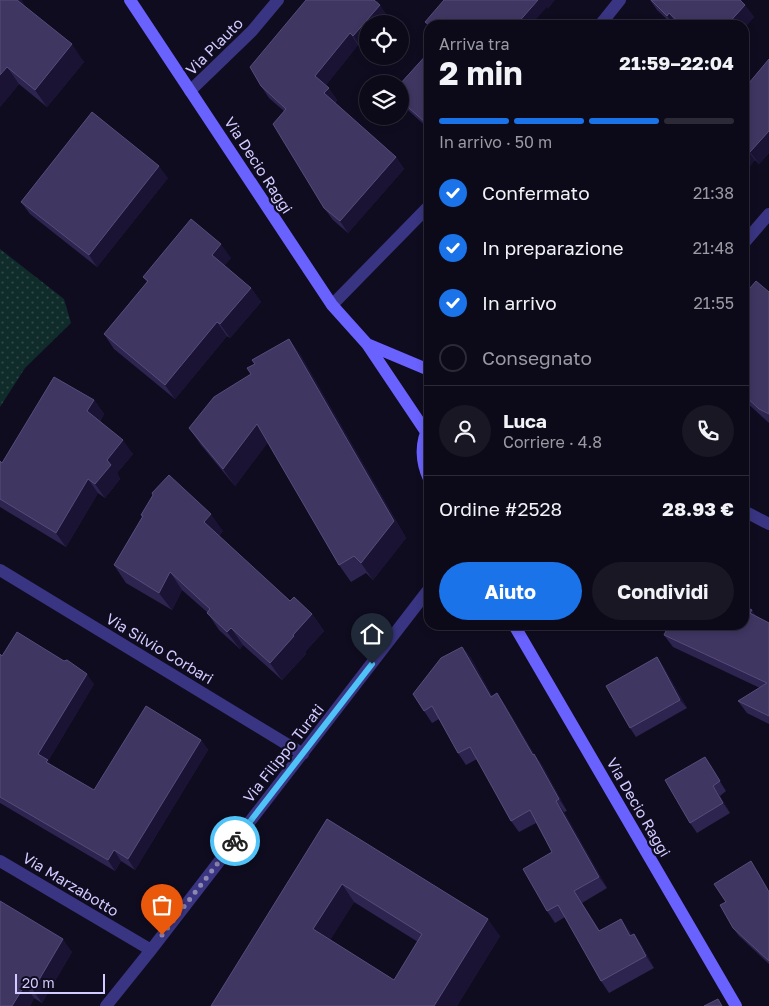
<!DOCTYPE html>
<html lang="it">
<meta charset="utf-8">
<style>
:root{--surface:#0c0918;--page:#1a1725;--text:#f1f3f6;--muted:#9a9aa2;--line:#2c2a37;--accent:#1a73e8}
body{margin:0;font-family:"Golos Text",sans-serif;background:var(--page);color:var(--text);height:100vh;display:flex;flex-direction:column;font-size:19px;white-space:nowrap}
*{box-sizing:border-box;margin:0}
p{font-size:16px;color:var(--muted)}
.icon{flex:none;width:28px;height:28px;fill:none;stroke:currentColor;stroke-width:2;stroke-linecap:round;stroke-linejoin:round}
.map{position:relative;flex:1;overflow:hidden}
.details{position:absolute;left:424px;top:20px;width:325px;height:610px;display:flex;flex-direction:column;background:var(--surface);border-radius:15px;box-shadow:0 2px 8px #0003,0 0 0 1px var(--line)}
.details>*{flex:none}
.tools{position:absolute;left:359px;top:15px;display:grid;gap:10px}
.tools a{display:grid;place-items:center;width:50px;height:50px;border-radius:50%;background:var(--surface);box-shadow:0 2px 8px #0003,0 0 0 1px var(--line);font-size:25px}
.scale{position:absolute;left:15px;bottom:12px;width:90px;box-sizing:border-box;padding-left:5px;border:2px solid #d2cbff;border-top:0;font-size:14px;line-height:18px;white-space:nowrap;color:#d2cbff;-webkit-text-stroke:4px #100c20;paint-order:stroke}
.pin{position:absolute;display:grid;place-items:center;width:42px;height:42px;color:#fff;margin:-51px -21px;border-radius:50% 50% 50% 0;rotate:-45deg;box-shadow:0 0 5px #0007}
.pin .icon{rotate:45deg}
.courier{position:absolute;display:grid;place-items:center;width:50px;height:50px;margin:-25px;border:4px solid #4fc3f7;border-radius:50%;background:#fff;color:#222;box-shadow:0 1px 6px #0007}
.overview em{font-style:normal;font-weight:700}
.overview div{display:flex;flex-direction:column-reverse}
.overview{display:flex;align-items:center;justify-content:space-between;height:85px;padding:0 15px}
h1{font-size:32px;font-weight:700;line-height:38px}
.bar{display:grid;grid-template-columns:repeat(4,1fr);gap:8px 5px;align-content:center;height:60px;padding:0 15px}
.bar i{height:6px;border-radius:4px;background:var(--line)}
.bar .current{background:var(--accent)}
.bar p{grid-column:span 4}
.line{display:flex;align-items:center;gap:12px;padding:0 15px;border-top:1px solid var(--line)}
.line div{flex:1}
.round{display:grid;place-items:center;flex:none;width:52px;height:52px;border-radius:26px;background:var(--page)}
ol{padding:0 15px;list-style:none}
li{display:flex;align-items:center;gap:15px;height:55px}
li p{margin-inline-start:auto}
li .icon{padding:5px;border-radius:50%;background:var(--accent);color:#fff;stroke-width:4}
li:last-child{color:var(--muted)}
li i{width:28px;height:28px;border:2px solid var(--line);border-radius:50%}
.button{display:flex;gap:10px;margin-top:auto;padding:10px 15px}
.button a{flex:1;height:58px;border-radius:30px;background:var(--accent);color:#fff;font-size:20px;font-weight:700;line-height:58px;text-align:center}
.button a+a{background:var(--page);color:var(--text)}
.map>svg:first-child{display:block}
.grass{fill:url(#grass-dots)}
.lines{fill:none;stroke-linecap:round;stroke-linejoin:round}
.minor{stroke:#3a3582;stroke-width:12}
.tertiary{stroke:#3a3582;stroke-width:12}
.secondary{stroke:#6a62ff;stroke-width:12}
.wall{fill:#2d244f;fill-rule:evenodd}
.shaded-wall{fill:#1a1334}
.building{fill:#3f3662;stroke:#564d7b;fill-rule:evenodd}
.done{stroke:#8e88b1;stroke-width:5;stroke-dasharray:0 9}
.route{stroke:#4fc3f7;stroke-width:6}
.labels{text-anchor:middle;dominant-baseline:central;stroke-width:4.5;stroke-linejoin:round;paint-order:stroke}
.street-label{font-size:15px;fill:#d2cbff;stroke:#100c20}
</style>
<div class="map">
<svg width="769" height="1006" viewBox="0 0 769 1006">
<defs>
<pattern id="grass-dots" width="8" height="8" patternUnits="userSpaceOnUse" patternTransform="scale(1.25)"><rect width="8" height="8" fill="#0f2b2a"/><path d="M2 2h.1M6 6h.1" fill="none" stroke="#31484a" stroke-width="1.8" stroke-linecap="round"/></pattern>
</defs>
<rect width="100%" height="100%" fill="#100c20"/>
<path class="grass" d="M0 249 64 299 71 323 25 368 0 407Z"/>
<g class="lines">
<path class="minor" d="M600 25 620 0
M190 91 252 31 278 0
M744 243 769 214
M332 305 429 206
M0 570 303 754
M0 861 151 950
M106 1006 151 950 429 589"/>
<path class="tertiary" d="M744 511 769 524"/>
<path class="secondary" d="M130 0 332 305 367 344 426 432
M367 344 429 370
M429 426C420 443 421 462 429 479
M514 625 736 1006"/>
</g>
<path class="wall" d="M0 0 24 4 23 5 84 62 47 107 19 84 0 107Z
M379 0 377 2 388 17 361 48 358 45 326 85 337 100 335 103 396 157 404 169 348 233 333 220 324 208 284 111 269 98 261 86Z
M650 0H741L754 17 744 28V25H673L657 10Z
M429 52V129L400 103V84Z
M769 59V153L759 164 755 160 744 173V89Z
M168 178 97 267 30 214 21 202Z
M231 258 224 265 251 288 261 302 230 338 227 336 175 399 114 349 104 334 147 282 143 277Z
M769 292V423L744 400V295Z
M289 339 301 356 406 538 373 580 366 573 351 582 339 565 268 442 235 486 201 445 189 428 251 374 255 364Z
M94 400 104 414 100 421 133 454 117 473 120 479 105 498 98 493 66 547 0 507V461L2 463Z
M141 515 223 531 219 536 290 601 312 614 324 631 305 652 306 654 282 680 243 645 240 649 219 630 207 612 182 590 172 610 126 583 114 565 142 517Z
M752 610 756 617 769 623V724L747 713 738 701 760 688 673 647 664 635Z
M462 647 471 658 492 696 497 693 505 705 534 754 542 765 567 811 564 812 607 888 582 903 600 931 629 930 632 935 634 934 642 946 654 968 609 993 601 981 565 917 555 923 547 911 552 852 536 823 519 832 511 821 477 759 466 765 458 753 439 719 432 723 424 711Z
M0 654 2 656 94 684 48 761 51 765 94 790 201 740 208 750 135 870 121 861 115 871 0 803Z
M657 657 663 666 687 708 636 737 630 728Z
M705 757 726 791 720 796 730 813 697 833 690 823Z
M327 819 500 936 457 1006H211ZM354 902 418 942 394 980 330 940Z
M757 870 769 891V964L739 936 733 928 726 902Z
M0 901 72 952 42 1003 34 998 30 1006H0Z"/>
<path class="shaded-wall" d="M13 0H22L24 4 19 9Z
M538 0H542L547 7 531 25H516Z
M542 0H555L548 9Z
M380 5 388 17 382 24H368V41L361 48 353 36Z
M745 5 754 17 744 28V25H727Z
M669 13 677 25H674L667 16Z
M350 33 358 45 324 88 315 76Z
M72 44 84 62 47 107 35 90Z
M7 67 19 84 0 107V75Z
M329 88 337 100 332 105 324 93Z
M429 119V127L426 123Z
M769 131V153L759 164 750 152Z
M746 148 755 160 744 173V151Z
M396 157 404 169 348 233 340 221Z
M159 166 168 178 97 267 89 255Z
M221 244 231 258 222 269 212 255Z
M251 288 261 302 230 338 220 324Z
M217 322 227 336 175 399 165 385Z
M289 339 301 356 406 538 373 580 361 563Z
M94 400 104 414 97 425 87 411Z
M257 424 269 441 235 486 223 469Z
M123 440 133 454 117 473 120 479 105 498 95 484 107 460Z
M88 479 98 493 66 547 56 533Z
M211 514 223 531 216 539 204 522Z
M170 572 182 590 172 610 159 593Z
M752 610 760 623 750 613Z
M312 614 324 631 305 652 306 654 282 680 270 663Z
M599 625H605L602 628Z
M231 628 243 645 240 649 227 632Z
M462 647 471 658 499 708 491 697Z
M657 657 663 666 687 708 680 700Z
M87 674 94 684 48 761 55 770 38 754Z
M497 693 505 705 541 766 533 755Z
M201 740 208 750 135 870 128 859Z
M534 754 542 765 567 811 559 799Z
M705 757 712 766 726 791 720 781Z
M713 786 720 796 730 813 723 803Z
M556 801 564 812 607 888 599 877Z
M114 850 121 861 115 871 108 860Z
M342 884 354 902 326 947 313 929Z
M574 891 582 903 607 943 599 931Z
M488 919 500 936 457 1006H434Z
M621 919 629 930 639 947 630 936Z
M634 934 642 946 654 968 646 956Z
M63 939 72 952 42 1003 33 990Z
M25 985 34 998 30 1006H12Z"/>
<path class="building" d="M0 0H17L72 44 35 90 7 67 0 75Z
M306 0H374L380 5 353 36 350 33 315 76 329 88 324 93 396 157 340 221 324 208 273 124 286 109 261 86 250 67Z
M444 0H538L516 25H429L425 22Z
M651 0H740L745 5 727 25H682L669 13 667 16Z
M429 52V119L426 123 400 100V84Z
M769 59V131L750 152 746 148 744 151V89Z
M92 112 159 166 89 255 21 202Z
M191 219 221 244 212 255 251 288 220 324 217 322 165 385 104 334 148 281 143 277Z
M756 281 769 292V414L759 409 744 395V295Z
M289 339 394 521 361 563 354 556 339 565 257 424 223 469 189 428 214 397 251 374 247 368 255 364 252 360Z
M54 377 94 400 87 411 123 440 107 460 111 465 95 484 88 479 56 533 0 499V461L2 463Z
M169 475 211 514 204 522 290 601 294 597 312 614 293 635 294 636 270 663 231 628 227 632 207 613 210 609 170 572 159 593 114 565 143 516 141 515 153 495 152 493Z
M744 606 752 610 750 613 769 623V716L738 701 767 683 664 635 669 625H744Z
M17 632 64 661 67 660 87 674 38 754 48 760 46 762 94 790 146 706 201 740 128 859 114 850 108 860 0 797V654L2 656Z
M462 647 491 697 497 693 533 755 534 754 559 799 556 801 599 877 574 891 599 931 621 919 630 936 634 934 646 956 601 981 558 905 547 911 523 869 552 852 530 810 511 821 470 747 458 753 432 706 424 711 413 694 441 658Z
M657 657 680 700 630 728 606 686Z
M705 757 720 781 713 786 723 803 690 823 665 780Z
M327 819 488 919 434 1006H211ZM342 884 422 934 394 980 313 929Z
M751 861 769 892V961L733 928 720 905 726 902 714 884Z
M0 901 63 939 33 990 25 985 12 1006H0Z
M718 999 722 1006H704Z"/>
<g class="lines">
<path class="done" d="M162 935 235 841"/>
<path class="route" d="M235 841 372 664"/>
</g>
<g class="labels">
<g class="street-label">
<text transform="translate(214 46) rotate(-45)">Via Plauto</text>
<text transform="translate(259 165) rotate(57)">Via Decio Raggi</text>
<text transform="translate(160 648) rotate(31)">Via Silvio Corbari</text>
<text transform="translate(283 753) rotate(-52)">Via Filippo Turati</text>
<text transform="translate(639 807) rotate(60)">Via Decio Raggi</text>
<text transform="translate(71 884) rotate(31)">Via Marzabotto</text>
</g>
</g>
</svg>
<div class="tools">
<a><svg class="icon" aria-label="locate" viewBox="0 0 24 24"><circle cx="12" cy="12" r="6"/><path d="M12 2v4M12 18v4M2 12h4M18 12h4"/></svg></a>
<a><svg class="icon" aria-label="layers" viewBox="0 0 24 24"><path d="M12 4l9 5-9 5-9-5zM3 14l9 5 9-5"/></svg></a>
</div>
<div class="scale">20 m</div>
<div class="pin" style="left:162px;top:935px;background:#ea580c"><svg class="icon" aria-label="bag" viewBox="0 0 24 24"><path d="M5 8h14l-1 12H6zM9 8a3 3 0 0 1 6 0"/></svg></div>
<div class="pin" style="left:372px;top:664px;background:#1f2937"><svg class="icon" aria-label="home" viewBox="0 0 24 24"><path d="M3 11l9-7 9 7M6 9v11h12V9"/></svg></div>
<div class="courier" style="left:235px;top:841px"><svg class="icon" aria-label="bike" viewBox="0 0 24 24"><circle cx="6" cy="16" r="4"/><circle cx="18" cy="16" r="4"/><path d="M6 16l4-8h5l3 8M10 8l3 8H6M13 5h3"/></svg></div>
<section class="details">
<div class="overview"><div><h1>2 min</h1><p>Arriva tra</p></div><em>21:59–22:04</em></div>
<div class="bar"><i class="current"></i><i class="current"></i><i class="current"></i><i></i><p>In arrivo · 50 m</p></div>
<ol>
<li><svg class="icon" aria-label="check" viewBox="0 0 24 24"><path d="M5 12l5 5 9-10"/></svg>Confermato<p>21:38</p></li>
<li><svg class="icon" aria-label="check" viewBox="0 0 24 24"><path d="M5 12l5 5 9-10"/></svg>In preparazione<p>21:48</p></li>
<li><svg class="icon" aria-label="check" viewBox="0 0 24 24"><path d="M5 12l5 5 9-10"/></svg>In arrivo<p>21:55</p></li>
<li><i></i>Consegnato</li>
</ol>
<div class="line" style="height:90px"><a class="round"><svg class="icon" aria-label="person" viewBox="0 0 24 24"><circle cx="12" cy="8" r="4"/><path d="M4 21q1-7 8-7t8 7"/></svg></a><div><b>Luca</b><p>Corriere · 4.8</p></div><a class="round"><svg class="icon" aria-label="phone" viewBox="0 0 24 24"><path d="M5 4h4l2 5-3 2q2 4 5 5l2-3 5 2v4C11 20 4 13 5 4z"/></svg></a></div>
<div class="line" style="height:65px"><div>Ordine #2528</div><b>28.93 €</b></div>
<div class="button"><a>Aiuto</a><a>Condividi</a></div>
</section>
</div>
